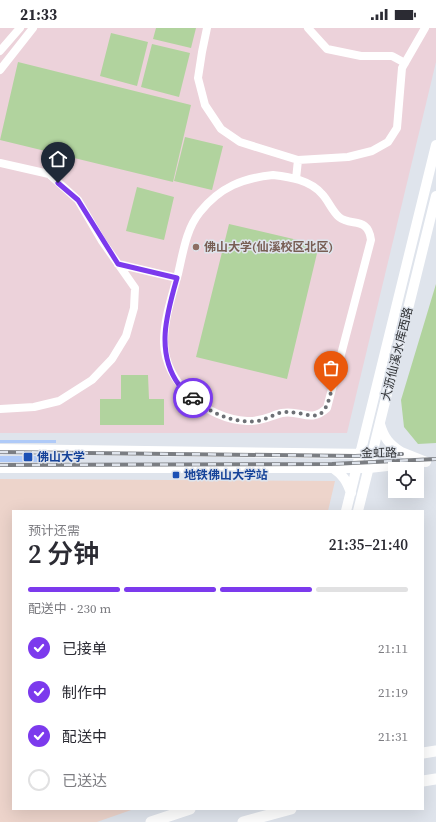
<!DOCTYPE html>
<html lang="zh">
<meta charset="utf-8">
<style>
:root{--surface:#fff;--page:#f7f7f7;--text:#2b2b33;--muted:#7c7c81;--line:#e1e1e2;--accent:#7c3aed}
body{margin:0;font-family:"Source Serif 4","Noto Sans SC",serif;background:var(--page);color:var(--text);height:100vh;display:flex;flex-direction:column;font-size:15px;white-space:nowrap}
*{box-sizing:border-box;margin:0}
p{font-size:13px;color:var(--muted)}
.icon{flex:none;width:22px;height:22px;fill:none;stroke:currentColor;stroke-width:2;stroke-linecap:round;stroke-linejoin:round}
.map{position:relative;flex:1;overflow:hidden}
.panel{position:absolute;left:12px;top:482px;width:412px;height:300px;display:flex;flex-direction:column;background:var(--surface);border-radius:0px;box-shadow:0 4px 16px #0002}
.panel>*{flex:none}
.controls{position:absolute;left:388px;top:434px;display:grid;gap:8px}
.controls a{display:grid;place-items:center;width:36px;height:36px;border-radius:0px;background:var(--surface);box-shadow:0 4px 16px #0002;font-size:20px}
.pin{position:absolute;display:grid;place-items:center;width:34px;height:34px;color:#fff;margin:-41px -17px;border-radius:50% 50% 50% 0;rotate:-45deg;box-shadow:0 0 4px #0007}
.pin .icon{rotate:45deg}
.courier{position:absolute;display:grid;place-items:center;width:40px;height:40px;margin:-20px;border:3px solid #7c3aed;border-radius:50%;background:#fff;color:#222;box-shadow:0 1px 5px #0007}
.overview em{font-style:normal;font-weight:600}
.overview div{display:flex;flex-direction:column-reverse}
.overview{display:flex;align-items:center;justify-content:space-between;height:68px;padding:0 16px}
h1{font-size:26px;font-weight:600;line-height:30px}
.bar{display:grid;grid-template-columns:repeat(4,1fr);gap:6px 4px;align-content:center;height:48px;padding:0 16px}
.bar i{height:5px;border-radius:3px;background:var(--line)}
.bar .current{background:var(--accent)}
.bar p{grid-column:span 4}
ol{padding:0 16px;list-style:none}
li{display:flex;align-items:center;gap:12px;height:44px}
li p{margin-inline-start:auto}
li .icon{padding:4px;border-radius:50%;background:var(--accent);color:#fff;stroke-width:4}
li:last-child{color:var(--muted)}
li i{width:22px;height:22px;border:2px solid var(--line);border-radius:50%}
.status{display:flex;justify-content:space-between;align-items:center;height:28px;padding:0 20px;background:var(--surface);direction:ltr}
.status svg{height:11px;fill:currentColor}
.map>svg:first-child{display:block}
.industrial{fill:#edd4cb}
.education{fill:#ecd2da}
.green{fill:#b1d39e}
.building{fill:#afcaf8}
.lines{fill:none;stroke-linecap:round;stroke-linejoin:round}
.minor{stroke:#fff;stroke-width:8}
.tertiary{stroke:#fff;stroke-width:10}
.secondary{stroke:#fff;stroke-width:11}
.rail-casing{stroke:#7b7e83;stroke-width:4}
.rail{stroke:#dfe4ec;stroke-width:2.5;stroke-dasharray:8;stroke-linecap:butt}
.done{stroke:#6d7075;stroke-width:4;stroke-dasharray:0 7.2}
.route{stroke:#7c3aed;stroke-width:5}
.education-dot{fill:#8d6e63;stroke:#dfe4ec;stroke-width:1.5}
.transit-dot{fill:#1a4fb4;stroke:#dfe4ec;stroke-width:1.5}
.labels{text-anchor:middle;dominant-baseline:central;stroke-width:3;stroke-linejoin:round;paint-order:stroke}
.education-label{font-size:12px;font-weight:bold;fill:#785e54;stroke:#dfe4ec;text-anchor:start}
.street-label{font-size:12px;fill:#303235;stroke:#dfe4ec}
.transit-label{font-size:12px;font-weight:bold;fill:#164399;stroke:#dfe4ec;text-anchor:start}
</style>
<div class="status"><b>21:33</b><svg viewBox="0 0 49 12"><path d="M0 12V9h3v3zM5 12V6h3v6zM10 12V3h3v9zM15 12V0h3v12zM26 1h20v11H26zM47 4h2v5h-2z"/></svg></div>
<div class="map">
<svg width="436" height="794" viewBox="0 0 436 794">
<rect width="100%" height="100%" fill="#dfe4ec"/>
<path class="industrial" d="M0 451 335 453 328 483H13V781H134L97 794H0Z"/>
<path class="education" d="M0 0H436V34L347 405H0Z"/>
<path class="green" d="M156 0H196L191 20 153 11Z
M111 5 148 14 137 58 100 48Z
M152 16 190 25 179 69 141 59Z
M18 34 191 77 173 154 0 112Z
M185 109 223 118 212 162 174 153Z
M137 159 174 169 164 212 126 203Z
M229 196 319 217 287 351 196 329Z
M436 256V415L418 416 404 399 401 372Z
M121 347H148L149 371H164V397H100V371H121Z"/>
<path class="building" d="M0 412H56V415H0Z
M0 428H56V434H0Z"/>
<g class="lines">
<path class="minor" d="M207 0 202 24 198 50 205 77 221 101 240 114 298 132 348 129 372 123 388 114 397 100 402 40 425 0
M308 0 327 21 361 28H392L405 35
M0 23 20 0
M0 42 33 0
M0 135 49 146 78 172 102 213 135 260 134 280 126 308 112 331 92 352 59 373 34 379 0 381
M273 147C290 149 310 152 322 166 328 172 332 183 339 189 351 199 368 188 371 212L327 380C310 396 300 381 282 385 270 388 260 394 247 393 207 391 165 356 164 314 164 291 172 268 178 246 183 225 186 201 200 184 220 159 243 150 273 147Z
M296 151 298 132
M118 236 177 250"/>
<path class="tertiary" d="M380 396C384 410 389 416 401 424
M0 421 372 426 401 424 426 434
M0 440H369L424 434
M333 440C343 447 347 453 351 465
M346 483 436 117
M358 483 436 168"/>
<path class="secondary" d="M423 725 436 723
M423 753 436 751
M151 794 190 781
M243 794 291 781"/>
<g class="rail-casing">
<path id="rail" d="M0 424 355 428 402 426
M0 437 332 436 436 431"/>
</g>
<use href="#rail" class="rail"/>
</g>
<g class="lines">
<path class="done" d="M193 370C210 385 234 396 258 393 267 391 276 385 284 384 311 383 322 401 331 364"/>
<path class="route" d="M58 155 78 172 118 236 177 250C167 285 155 324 179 357 182 362 188 366 193 370"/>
</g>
<circle class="education-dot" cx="196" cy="219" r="4"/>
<g class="transit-dot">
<rect x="23" y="424" width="10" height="10" rx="2"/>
<rect x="172" y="443" width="8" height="8" rx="2"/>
</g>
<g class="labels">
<g class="education-label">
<text x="204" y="219">佛山大学(仙溪校区北区)</text>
</g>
<g class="street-label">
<text transform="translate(397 326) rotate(-76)">大沥仙溪水库西路</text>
<text transform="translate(379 425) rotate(-1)">金虹路</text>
</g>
<g class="transit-label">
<text x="37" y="429">佛山大学</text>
<text x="184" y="447">地铁佛山大学站</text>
</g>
</g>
</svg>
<div class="controls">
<a><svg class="icon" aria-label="locate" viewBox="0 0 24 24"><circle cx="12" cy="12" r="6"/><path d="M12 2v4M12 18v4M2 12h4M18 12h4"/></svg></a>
</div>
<div class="pin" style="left:331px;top:364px;background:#ea580c"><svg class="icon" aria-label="bag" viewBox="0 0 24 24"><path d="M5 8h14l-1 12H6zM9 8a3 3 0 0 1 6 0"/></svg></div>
<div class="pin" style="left:58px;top:155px;background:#1f2937"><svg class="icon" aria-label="home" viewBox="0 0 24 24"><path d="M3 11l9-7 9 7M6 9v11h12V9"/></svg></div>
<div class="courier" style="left:193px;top:370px"><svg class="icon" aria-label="car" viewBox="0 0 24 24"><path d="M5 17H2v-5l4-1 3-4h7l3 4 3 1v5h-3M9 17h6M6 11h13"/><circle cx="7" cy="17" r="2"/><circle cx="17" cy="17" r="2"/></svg></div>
<section class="panel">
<div class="overview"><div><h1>2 分钟</h1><p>预计还需</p></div><em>21:35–21:40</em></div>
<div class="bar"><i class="current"></i><i class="current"></i><i class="current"></i><i></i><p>配送中 · 230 m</p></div>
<ol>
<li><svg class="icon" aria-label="check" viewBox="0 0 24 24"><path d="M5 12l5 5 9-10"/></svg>已接单<p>21:11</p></li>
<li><svg class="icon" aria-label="check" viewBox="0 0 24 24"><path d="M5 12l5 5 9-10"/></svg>制作中<p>21:19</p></li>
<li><svg class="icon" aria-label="check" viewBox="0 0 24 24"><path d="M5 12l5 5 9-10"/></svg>配送中<p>21:31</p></li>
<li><i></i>已送达</li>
</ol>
</section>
</div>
